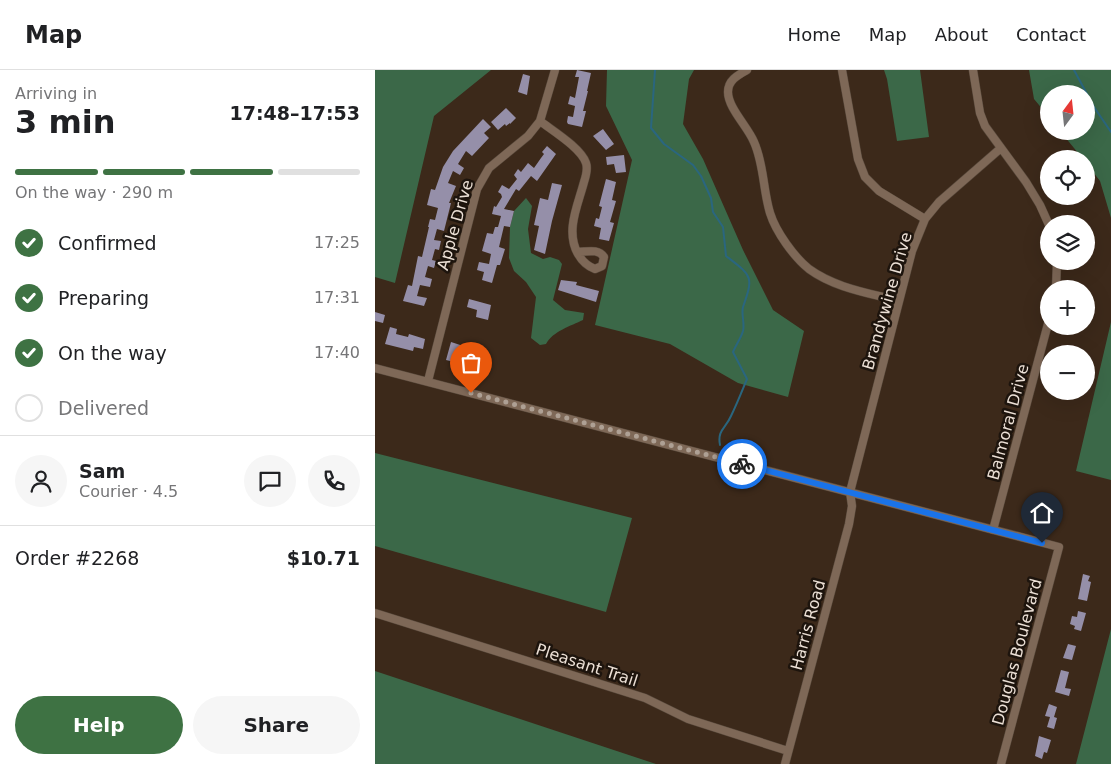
<!DOCTYPE html>
<meta charset="utf-8">
<style>
:root{--surface:#fff;--page:#f6f6f6;--text:#202124;--muted:#757577;--line:#e0e0e0;--accent:#3e7243}
body{margin:0;font-family:"DejaVu Sans",sans-serif;background:var(--page);color:var(--text);height:100vh;display:flex;flex-direction:column;font-size:19px;white-space:nowrap}
*{box-sizing:border-box;margin:0}
p{font-size:16px;color:var(--muted)}
.icon{flex:none;width:28px;height:28px;fill:none;stroke:currentColor;stroke-width:2;stroke-linecap:round;stroke-linejoin:round}
.map{position:relative;flex:1;overflow:hidden}
.drawer{display:flex;flex-direction:column;background:var(--surface);width:375px}
.drawer>*{flex:none}
.needle{width:32px;rotate:15deg}
.tools{position:absolute;left:665px;top:15px;display:grid;gap:10px}
.tools a{display:grid;place-items:center;width:55px;height:55px;border-radius:50%;background:var(--surface);box-shadow:0 5px 20px #0002;font-size:25px}
.pin{position:absolute;display:grid;place-items:center;width:42px;height:42px;color:#fff;margin:-51px -21px;border-radius:50% 50% 50% 0;rotate:-45deg;box-shadow:0 0 5px #0007}
.pin .icon{rotate:45deg}
.courier{position:absolute;display:grid;place-items:center;width:50px;height:50px;margin:-25px;border:4px solid #1a73e8;border-radius:50%;background:#fff;color:#222;box-shadow:0 1px 6px #0007}
.head em{font-style:normal;font-weight:700}
.head div{display:flex;flex-direction:column-reverse}
.head{display:flex;align-items:center;justify-content:space-between;height:85px;padding:0 15px}
h1{font-size:32px;font-weight:700;line-height:38px}
.bar{display:grid;grid-template-columns:repeat(4,1fr);gap:8px 5px;align-content:center;height:60px;padding:0 15px}
.bar i{height:6px;border-radius:4px;background:var(--line)}
.bar .selected{background:var(--accent)}
.bar p{grid-column:span 4}
.line{display:flex;align-items:center;gap:12px;padding:0 15px;border-top:1px solid var(--line)}
.line div{flex:1}
.round{display:grid;place-items:center;flex:none;width:52px;height:52px;border-radius:26px;background:var(--page)}
ol{padding:0 15px;list-style:none}
li{display:flex;align-items:center;gap:15px;height:55px}
li p{margin-inline-start:auto}
li .icon{padding:5px;border-radius:50%;background:var(--accent);color:#fff;stroke-width:4}
li:last-child{color:var(--muted)}
li i{width:28px;height:28px;border:2px solid var(--line);border-radius:50%}
.cta{display:flex;gap:10px;margin-top:auto;padding:10px 15px}
.cta a{flex:1;height:58px;border-radius:30px;background:var(--accent);color:#fff;font-size:20px;font-weight:700;line-height:58px;text-align:center}
.cta a+a{background:var(--page);color:var(--text)}
header{display:flex;align-items:center;gap:30px;box-sizing:border-box;height:70px;padding:0 25px;background:var(--surface);border-bottom:1px solid var(--line)}
header strong{font-size:24px}
nav{display:flex;gap:28px;margin-inline-start:auto;font-size:18px}
main{display:flex;flex:1;min-height:0}
.map>svg:first-child{display:block}
.forest{fill:#3b6848}
.lines{fill:none;stroke-linecap:round;stroke-linejoin:round}
.stream{stroke:#2a667f;stroke-width:2}
.building{fill:#958fa9}
.street-casing{stroke:#57483b;stroke-width:9}
.street{stroke:#7e6857;stroke-width:8}
.done{stroke:#aea094;stroke-width:5;stroke-dasharray:0 9}
.route{stroke:#1a73e8;stroke-width:6}
.labels{text-anchor:middle;dominant-baseline:central;stroke-width:5;stroke-linejoin:round;paint-order:stroke}
.street-label{font-size:16px;fill:#ece0d6;stroke:#1d140d}
</style>
<header>
<strong>Map</strong>
<nav><a>Home</a><a>Map</a><a>About</a><a>Contact</a></nav>
</header>
<main>
<section class="drawer">
<div class="head"><div><h1>3 min</h1><p>Arriving in</p></div><em>17:48–17:53</em></div>
<div class="bar"><i class="selected"></i><i class="selected"></i><i class="selected"></i><i></i><p>On the way · 290 m</p></div>
<ol>
<li><svg class="icon" aria-label="check" viewBox="0 0 24 24"><path d="M5 12l5 5 9-10"/></svg>Confirmed<p>17:25</p></li>
<li><svg class="icon" aria-label="check" viewBox="0 0 24 24"><path d="M5 12l5 5 9-10"/></svg>Preparing<p>17:31</p></li>
<li><svg class="icon" aria-label="check" viewBox="0 0 24 24"><path d="M5 12l5 5 9-10"/></svg>On the way<p>17:40</p></li>
<li><i></i>Delivered</li>
</ol>
<div class="line" style="height:90px"><a class="round"><svg class="icon" aria-label="person" viewBox="0 0 24 24"><circle cx="12" cy="8" r="4"/><path d="M4 21q1-7 8-7t8 7"/></svg></a><div><b>Sam</b><p>Courier · 4.5</p></div><a class="round"><svg class="icon" aria-label="chat" viewBox="0 0 24 24"><path d="M4 5h16v11H9l-5 4z"/></svg></a><a class="round"><svg class="icon" aria-label="phone" viewBox="0 0 24 24"><path d="M5 4h4l2 5-3 2q2 4 5 5l2-3 5 2v4C11 20 4 13 5 4z"/></svg></a></div>
<div class="line" style="height:65px"><div>Order #2268</div><b>$10.71</b></div>
<div class="cta"><a>Help</a><a>Share</a></div>
</section>
<div class="map">
<svg width="736" height="694" viewBox="0 0 736 694">
<rect width="100%" height="100%" fill="#3c291a"/>
<path class="forest" d="M0 0H116L59 46 20 213 0 207Z
M232 0H319L314 9 308 54 328 89 368 180 398 240 429 261 413 327 363 313 295 274 220 255 257 90 231 36Z
M509 0H545L554 67 522 71 512 9Z
M654 0H736V148L725 111 711 93V89H708L685 61H711V24H674V47L659 29Z
M151 128 157 136 153 159 156 183 168 189 175 187 184 190 187 194 178 230 190 240 209 243 208 250C196 256 178 261 171 274L165 275 156 268 161 227 151 212 139 201 134 188 135 157 139 141Z
M736 252V410L701 401Z
M0 383 257 448 231 542 0 476Z
M736 559V694H701Z
M0 601 281 694H0Z"/>
<g class="lines">
<path class="stream" d="M280 0 276 58 289 74 318 95 326 106 336 128 338 142 348 157 351 186C377 206 379 206 368 237 366 245 370 253 368 261 366 268 361 275 358 282L372 309C367 321 362 334 356 346 351 358 342 360 345 375
M699 0 719 37 736 62"/>
</g>
<path class="building" d="M202 0 216 3 212 21H213L208 41H211L207 57 193 54 192 52 193 46 198 47 200 36 193 34 195 26 200 28 204 7H200Z
M148 4 155 6 152 25 143 22Z
M131 38 141 48 135 54V53L131 56 130 54 123 60 116 52Z
M108 49 116 57 109 63 114 68 97 86 91 81 83 94 89 98 85 105 78 101 73 113 81 116 74 133H76L69 161 62 159 59 170 66 171 64 180 60 179 57 190 61 191 59 198 53 196 50 207 57 209 55 217 45 215 42 226 52 228 49 236 28 231 33 215 37 216 43 186 47 187 54 157H53L55 149 60 150 63 138 52 135 56 119 60 120 68 97 78 81Z
M228 59 239 74 231 80 218 66Z
M172 76 181 84 162 111 156 106 144 121 141 119 129 139 139 141 135 157 129 156 124 177 130 179 125 195H122L117 213 107 210 109 202 102 200 104 192 114 194 116 184 107 181 112 163 118 164 120 157H123L126 146 117 144 119 136 121 137 127 127 126 124 123 122 127 115 134 119 142 109 139 105 143 99 146 102 153 93 159 98 166 88 169 84 167 82Z
M249 85 251 102 241 103 239 94 232 95 231 87Z
M231 109 241 112 237 130 241 131 235 152 239 153 234 171 224 169 226 158 219 156 221 148 224 149 227 137 224 136Z
M177 113 187 115 177 151 170 184 159 180 164 156 159 155 165 128 173 130Z
M186 210 202 212 201 215 224 221 221 232 183 220Z
M94 229 116 235 113 250 101 247 102 240 92 237Z
M0 242 10 245 8 253 0 251Z
M15 257 22 259 21 264 33 267 34 264 50 269 48 279 39 277 38 281 10 274Z
M76 272 110 283 106 298 100 297 101 292 91 289 92 287 81 284 79 292 71 290Z
M708 504 715 506 713 511 716 512 712 531 703 529Z
M703 541 711 543 706 561 699 559 700 556 695 554 697 546 702 547Z
M693 574 701 576 697 590 688 588Z
M686 600 694 602 690 618 696 619 694 626 680 622Z
M674 634 682 637 679 647 682 648 679 659 672 657 675 647 670 646Z
M664 666 676 670 672 683 669 682 667 689 660 686Z"/>
<g class="lines">
<g class="street-casing">
<path id="street" d="M372 0C363 5 353 10 353 22 353 38 373 57 379 72 389 94 388 120 395 143 401 162 419 187 434 199 460 218 494 223 524 231
M467 0 483 89 490 107 504 121 550 149
M598 0 605 43 610 56 651 112 665 135 674 155
M165 51C178 61 206 78 211 93 213 99 211 106 209 112 203 135 190 161 203 184 207 191 212 196 220 199L227 196 229 187C223 178 212 182 202 182
M681 219 682 191
M0 298 684 477 626 694
M53 311 102 119 114 98 153 66 165 51 180 0
M618 460 674 250
M0 543 270 628 313 649 413 681
M410 694 474 454 477 436 475 422 537 181 550 149 564 132 626 78"/>
</g>
<use href="#street" class="street"/>
</g>
<g class="lines">
<path class="done" d="M96 323 367 394"/>
<path class="route" d="M367 394 667 473"/>
</g>
<g class="labels">
<g class="street-label">
<text transform="translate(80 155) rotate(-74)">Apple Drive</text>
<text transform="translate(512 231) rotate(-74)">Brandywine Drive</text>
<text transform="translate(633 352) rotate(-75)">Balmoral Drive</text>
<text transform="translate(433 555) rotate(-75)">Harris Road</text>
<text transform="translate(642 582) rotate(-75)">Douglas Boulevard</text>
<text transform="translate(212 595) rotate(18)">Pleasant Trail</text>
</g>
</g>
</svg>
<div class="tools">
<a><svg class="needle" viewBox="-14 -14 28 28"><path d="M0-13l5 13h-10z" fill="#e53935"/><path d="M0 13l5-13h-10z" fill="#757577"/></svg></a>
<a><svg class="icon" aria-label="locate" viewBox="0 0 24 24"><circle cx="12" cy="12" r="6"/><path d="M12 2v4M12 18v4M2 12h4M18 12h4"/></svg></a>
<a><svg class="icon" aria-label="layers" viewBox="0 0 24 24"><path d="M12 4l9 5-9 5-9-5zM3 14l9 5 9-5"/></svg></a>
<a>+</a>
<a>−</a>
</div>
<div class="pin" style="left:96px;top:323px;background:#ea580c"><svg class="icon" aria-label="bag" viewBox="0 0 24 24"><path d="M5 8h14l-1 12H6zM9 8a3 3 0 0 1 6 0"/></svg></div>
<div class="pin" style="left:667px;top:473px;background:#1f2937"><svg class="icon" aria-label="home" viewBox="0 0 24 24"><path d="M3 11l9-7 9 7M6 9v11h12V9"/></svg></div>
<div class="courier" style="left:367px;top:394px"><svg class="icon" aria-label="bike" viewBox="0 0 24 24"><circle cx="6" cy="16" r="4"/><circle cx="18" cy="16" r="4"/><path d="M6 16l4-8h5l3 8M10 8l3 8H6M13 5h3"/></svg></div>
</div>
</main>
